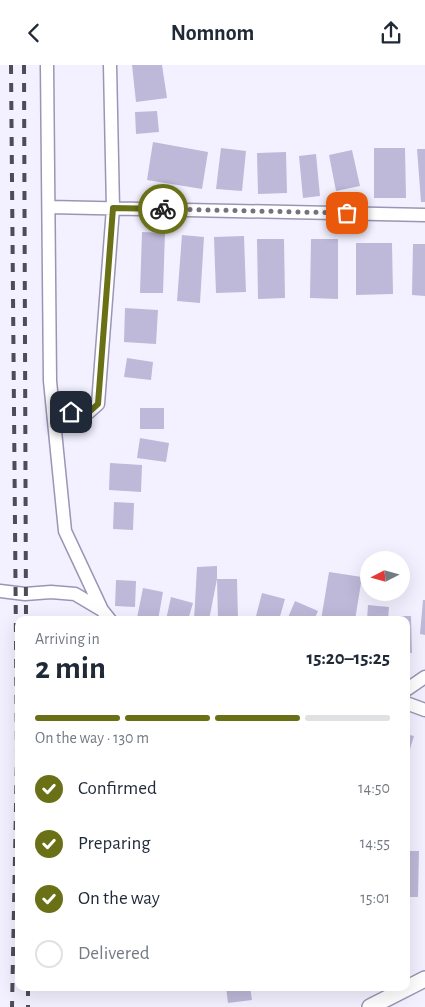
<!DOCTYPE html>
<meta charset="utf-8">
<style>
:root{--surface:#fff;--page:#f6f6f7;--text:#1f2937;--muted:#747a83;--line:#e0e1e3;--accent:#6a7016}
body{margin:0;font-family:"Alegreya Sans",sans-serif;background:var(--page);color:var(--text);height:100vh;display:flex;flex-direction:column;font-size:19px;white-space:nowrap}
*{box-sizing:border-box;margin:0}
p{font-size:16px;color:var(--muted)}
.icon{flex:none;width:28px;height:28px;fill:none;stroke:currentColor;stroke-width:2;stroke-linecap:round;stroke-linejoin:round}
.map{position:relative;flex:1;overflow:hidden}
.sheet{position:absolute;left:15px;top:551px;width:395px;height:375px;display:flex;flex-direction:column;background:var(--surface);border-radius:10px;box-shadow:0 5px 20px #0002}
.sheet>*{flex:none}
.needle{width:32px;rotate:264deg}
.fabs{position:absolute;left:360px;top:486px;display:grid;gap:10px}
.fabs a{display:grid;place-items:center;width:50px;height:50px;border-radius:50%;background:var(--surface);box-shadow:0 5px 20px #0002;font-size:25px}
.pin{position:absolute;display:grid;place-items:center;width:42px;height:42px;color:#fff;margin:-21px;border-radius:10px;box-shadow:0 2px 8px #0006}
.courier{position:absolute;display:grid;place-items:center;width:50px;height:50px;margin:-25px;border:4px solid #6a7016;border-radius:50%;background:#fff;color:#222;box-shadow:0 1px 6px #0007}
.headline em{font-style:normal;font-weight:600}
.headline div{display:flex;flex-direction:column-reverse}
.headline{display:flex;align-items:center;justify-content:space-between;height:85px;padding:0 20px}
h1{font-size:32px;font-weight:600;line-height:38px}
.bar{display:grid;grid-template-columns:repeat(4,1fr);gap:8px 5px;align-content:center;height:60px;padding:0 20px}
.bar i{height:6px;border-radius:4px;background:var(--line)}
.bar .on{background:var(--accent)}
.bar p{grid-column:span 4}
ol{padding:0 20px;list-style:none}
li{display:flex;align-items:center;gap:15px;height:55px}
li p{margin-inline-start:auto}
li .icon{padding:5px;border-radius:50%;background:var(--accent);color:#fff;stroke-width:4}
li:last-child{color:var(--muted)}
li i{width:28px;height:28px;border:2px solid var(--line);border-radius:50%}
header{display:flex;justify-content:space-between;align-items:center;height:65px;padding:0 20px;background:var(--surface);font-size:22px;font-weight:600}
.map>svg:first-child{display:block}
.building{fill:#beb8d9}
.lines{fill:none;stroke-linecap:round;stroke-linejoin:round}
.minor-casing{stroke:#9b95b5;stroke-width:15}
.tertiary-casing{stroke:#9b95b5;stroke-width:18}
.minor{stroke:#fff;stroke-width:12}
.tertiary{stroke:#fff;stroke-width:15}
.rail{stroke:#4e4c59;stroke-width:4;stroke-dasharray:9 9;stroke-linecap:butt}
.done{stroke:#74727f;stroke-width:5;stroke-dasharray:0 9}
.route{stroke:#6a7016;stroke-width:6}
</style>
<header><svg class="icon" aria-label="back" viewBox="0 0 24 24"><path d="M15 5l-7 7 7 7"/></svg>Nomnom<svg class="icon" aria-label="share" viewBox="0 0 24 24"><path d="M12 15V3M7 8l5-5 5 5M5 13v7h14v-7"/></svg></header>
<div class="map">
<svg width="425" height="942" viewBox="0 0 425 942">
<rect width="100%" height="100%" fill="#f3f1ff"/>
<path class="building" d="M132 0H162L167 33 136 37Z
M157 46 159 67 136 69 135 47Z
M153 77 208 87 202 124 147 115Z
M221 83 246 86 242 126 216 124Z
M374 83H405L406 133H374Z
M417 84H425V137H421Z
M352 85 360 121 336 126 329 90Z
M286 87 287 128 258 129 257 88Z
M316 89 320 131 303 133 299 91Z
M142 167 165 168 163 228H140Z
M182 170 204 172 200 238 177 236Z
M244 171 246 227 216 228 214 172Z
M257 174H284L285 233 258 234Z
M311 174H338V234L310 233Z
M356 178H392L393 229 356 230Z
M413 179H425V231L412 230Z
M125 243 158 245 156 279 124 277Z
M127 293 153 297 151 315 124 312Z
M140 343H164V364H140Z
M140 373 169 378 166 397 137 393Z
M110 398 142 400 141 427 109 425Z
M114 437 134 438 133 465 113 464Z
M217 501V514L209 555H194L197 502Z
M329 507 362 512 355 555H321Z
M217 514H237L238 555H218Z
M116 515 136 516 135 542 115 541Z
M143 523 163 527 158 555 137 553Z
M262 528 285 534 279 555H255Z
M374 528H396V532H374Z
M171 532 193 538 188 555H166Z
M423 535H425V570L420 569Z
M295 536 318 546 314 555H287Z
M368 540 389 542 388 555H367Z
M396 551H411L412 588H406V555H396Z
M406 669 414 671 407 694H406Z
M406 786H419L418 832H406Z
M226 922H250L252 935 228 938Z"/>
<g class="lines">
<g class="minor-casing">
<path id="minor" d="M47 0 50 316 65 466 102 545 110 555
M49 142 425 150
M53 347H89L98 339 113 143 110 0
M0 526 25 529 51 527 75 529 102 545
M406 625 425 612
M406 638 425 645"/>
</g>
<g class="tertiary-casing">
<path id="tertiary" d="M370 942 425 914"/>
</g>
<use href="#minor" class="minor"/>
<use href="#tertiary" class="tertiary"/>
<path class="rail" d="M11 0 17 691 12 942
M24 0 26 555
M28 922V942"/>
</g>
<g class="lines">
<path class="done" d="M163 144 347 148"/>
<path class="route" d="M71 347H89L98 339 113 143 163 144"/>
</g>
</svg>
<div class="fabs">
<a><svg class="needle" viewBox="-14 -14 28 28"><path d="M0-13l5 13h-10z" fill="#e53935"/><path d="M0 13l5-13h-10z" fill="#747a83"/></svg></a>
</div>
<div class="pin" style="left:347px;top:148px;background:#ea580c"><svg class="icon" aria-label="bag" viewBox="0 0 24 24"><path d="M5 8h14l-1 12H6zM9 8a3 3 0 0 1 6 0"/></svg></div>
<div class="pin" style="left:71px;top:347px;background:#1f2937"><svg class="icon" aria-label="home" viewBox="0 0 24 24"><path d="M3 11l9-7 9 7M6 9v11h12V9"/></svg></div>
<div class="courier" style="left:163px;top:144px"><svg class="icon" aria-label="bike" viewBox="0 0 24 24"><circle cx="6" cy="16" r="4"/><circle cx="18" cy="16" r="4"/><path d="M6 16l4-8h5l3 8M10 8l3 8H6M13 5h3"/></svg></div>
<section class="sheet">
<div class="headline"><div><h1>2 min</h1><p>Arriving in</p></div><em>15:20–15:25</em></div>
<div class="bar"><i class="on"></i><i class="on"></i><i class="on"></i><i></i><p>On the way · 130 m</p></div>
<ol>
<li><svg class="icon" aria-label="check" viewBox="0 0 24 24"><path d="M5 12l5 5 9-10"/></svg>Confirmed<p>14:50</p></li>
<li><svg class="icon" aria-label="check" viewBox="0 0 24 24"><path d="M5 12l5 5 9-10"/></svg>Preparing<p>14:55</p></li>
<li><svg class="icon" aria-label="check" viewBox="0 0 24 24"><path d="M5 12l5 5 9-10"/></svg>On the way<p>15:01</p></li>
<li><i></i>Delivered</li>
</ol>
</section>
</div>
